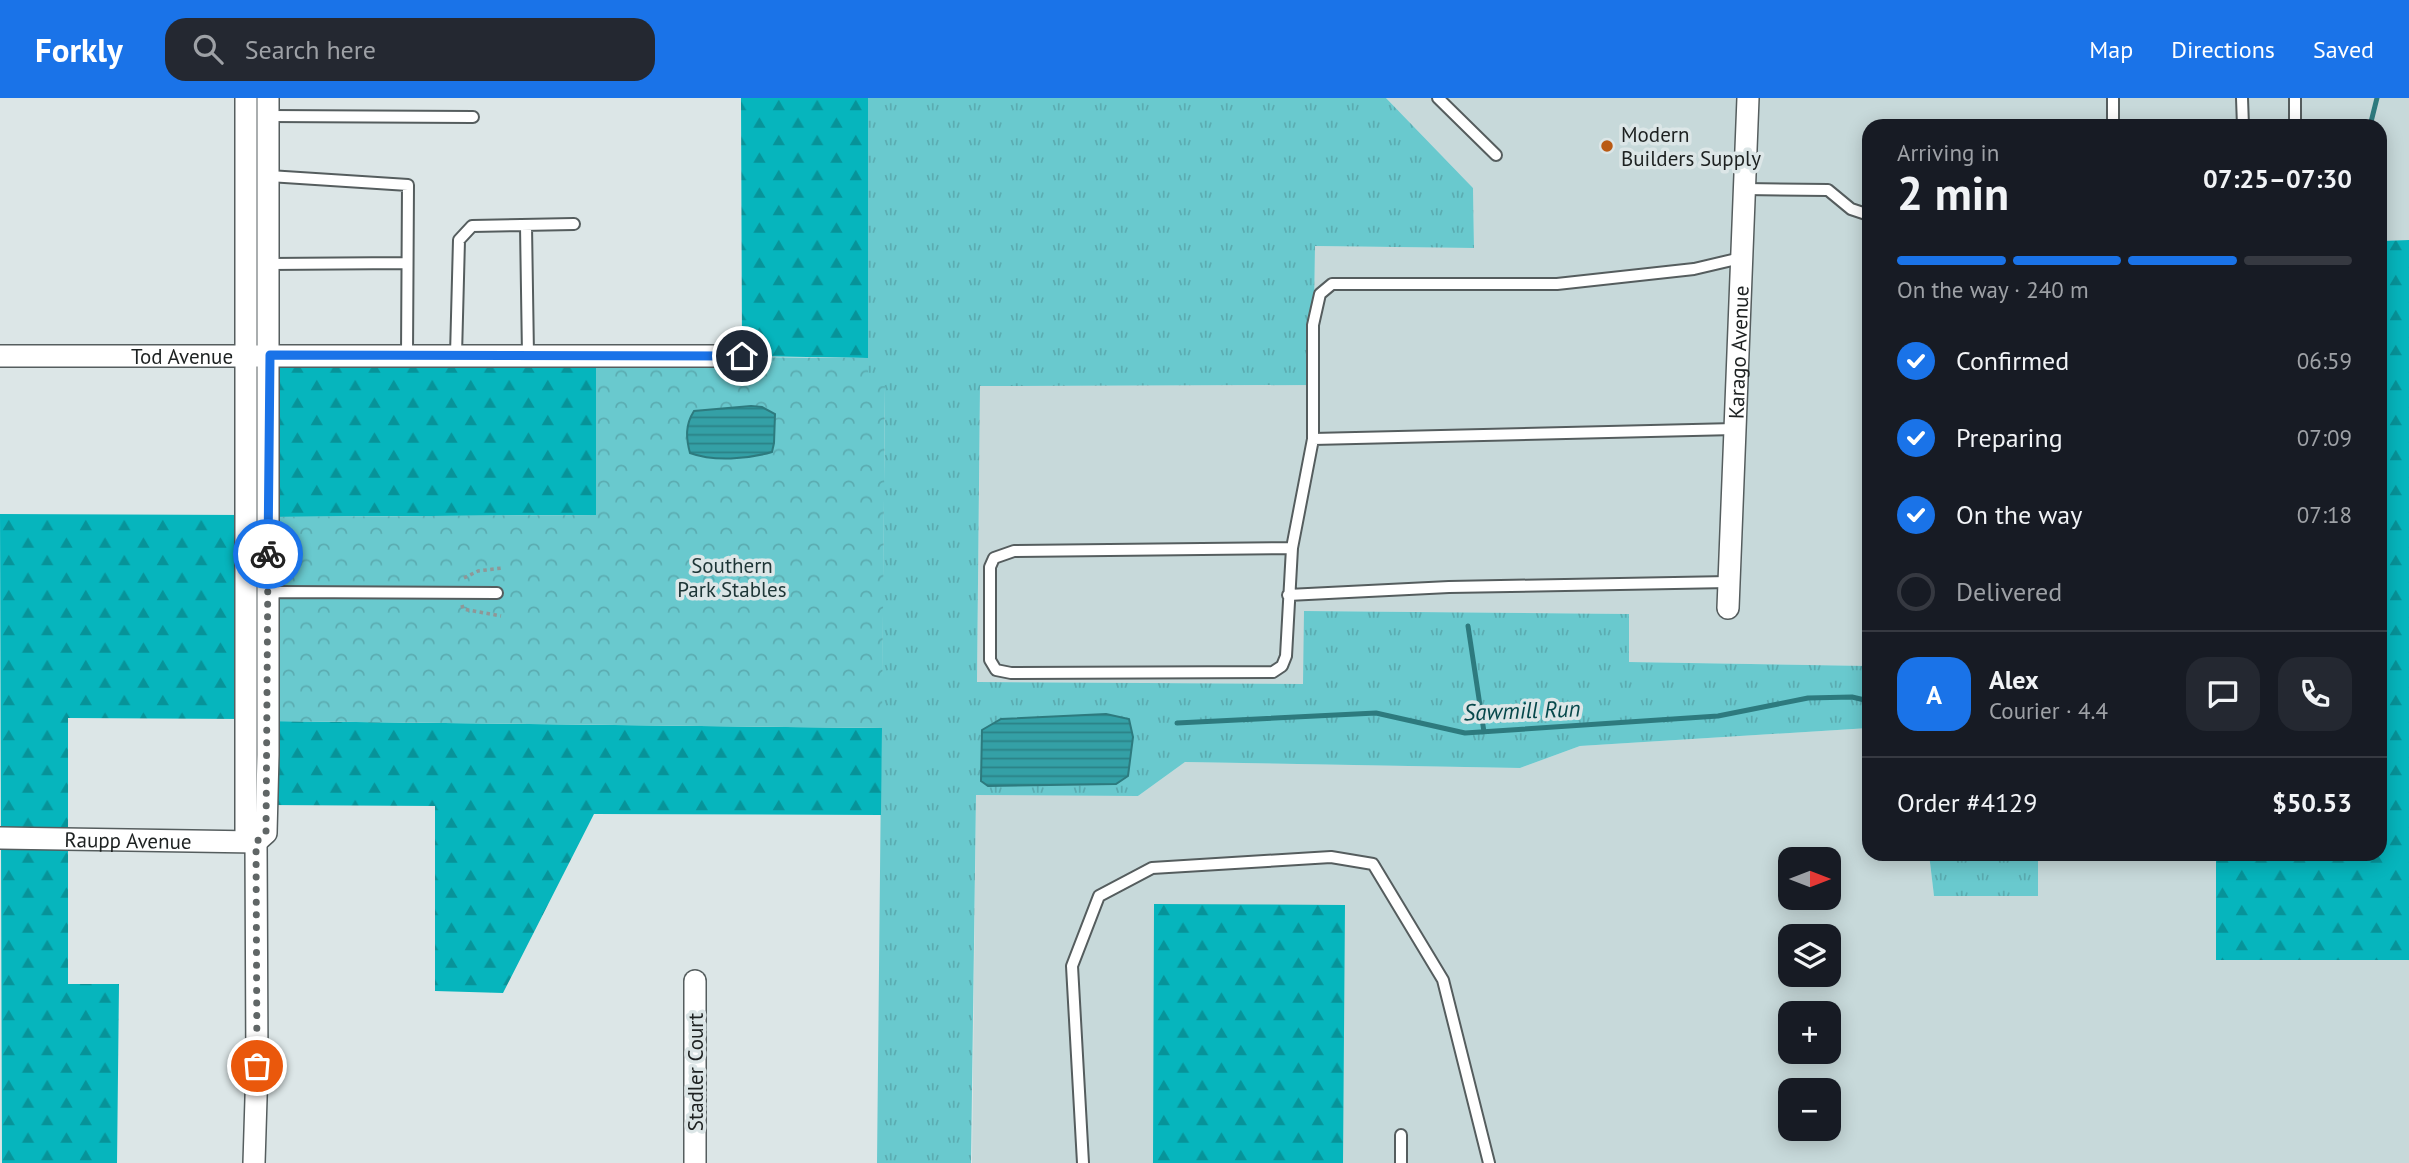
<!DOCTYPE html>
<meta charset="utf-8">
<style>
:root{--surface:#171b24;--page:#242831;--text:#f1f3f6;--muted:#9ea1a6;--line:#363941;--accent:#1a73e8}
body{margin:0;font-family:"PT Sans",sans-serif;background:var(--page);color:var(--text);height:100vh;display:flex;flex-direction:column;font-size:26px;white-space:nowrap}
*{box-sizing:border-box;margin:0}
p{font-size:23px;color:var(--muted)}
.icon{flex:none;width:38px;height:38px;fill:none;stroke:currentColor;stroke-width:2;stroke-linecap:round;stroke-linejoin:round}
.map{position:relative;flex:1;overflow:hidden}
.panel{position:absolute;left:1862px;top:21px;width:525px;height:742px;display:flex;flex-direction:column;background:var(--surface);border-radius:21px;box-shadow:0 4px 18px #0003}
.panel>*{flex:none}
.needle{width:46px;rotate:90deg}
.controls{position:absolute;left:1778px;top:749px;display:grid;gap:14px}
.controls a{display:grid;place-items:center;width:63px;height:63px;border-radius:14px;background:var(--surface);box-shadow:0 4px 18px #0003;font-size:35px}
.pin{position:absolute;display:grid;place-items:center;width:60px;height:60px;color:#fff;margin:-30px;border:4px solid #fff;border-radius:50%;box-shadow:0 2px 7px #0007}
.courier{position:absolute;display:grid;place-items:center;width:70px;height:70px;margin:-35px;border:5px solid #1a73e8;border-radius:50%;background:#fff;color:#222;box-shadow:0 2px 9px #0007}
.overview em{font-style:normal;font-weight:800}
.overview div{display:flex;flex-direction:column-reverse}
.overview{display:flex;align-items:center;justify-content:space-between;height:119px;padding:0 35px}
h1{font-size:46px;font-weight:800;line-height:52px}
.bar{display:grid;grid-template-columns:repeat(4,1fr);gap:10px 7px;align-content:center;height:84px;padding:0 35px}
.bar i{height:9px;border-radius:5px;background:var(--line)}
.bar .active{background:var(--accent)}
.bar p{grid-column:span 4}
.line{display:flex;align-items:center;gap:18px;padding:0 35px;border-top:2px solid var(--line)}
.line div{flex:1}
.round{display:grid;place-items:center;flex:none;width:74px;height:74px;border-radius:21px;background:var(--page)}
ol{padding:0 35px;list-style:none}
li{display:flex;align-items:center;gap:21px;height:77px}
li p{margin-inline-start:auto}
li .icon{padding:7px;border-radius:50%;background:var(--accent);color:#fff;stroke-width:4}
li:last-child{color:var(--muted)}
li i{width:38px;height:38px;border:4px solid var(--line);border-radius:50%}
header{display:flex;align-items:center;gap:42px;box-sizing:border-box;height:98px;padding:0 35px;background:var(--accent);color:#fff}
header strong{font-size:33px}
nav{display:flex;gap:38px;margin-inline-start:auto;font-size:24px}
.search{width:490px;height:63px;background:var(--page);display:flex;align-items:center;gap:18px;box-sizing:border-box;padding:0 24px;border-radius:21px;color:var(--muted);font-size:26px}
.map>svg:first-child{display:block}
.built{fill:#c7d9da;fill-rule:evenodd}
.grass{fill:url(#grass-tufts)}
.forest{fill:url(#forest-firs)}
.park{fill:url(#park-crowns)}
.water{fill:url(#water-rules);stroke:#2d7a7e;stroke-width:2}
.lines{fill:none;stroke-linecap:round;stroke-linejoin:round}
.stream{stroke:#2d7a7e;stroke-width:5}
.service-casing{stroke:#555d5e;stroke-width:14}
.minor-casing{stroke:#555d5e;stroke-width:24}
.path{stroke:#8f9797;stroke-width:3.5;stroke-dasharray:3.5 3.5;stroke-linecap:butt}
.service{stroke:#fff;stroke-width:10}
.minor{stroke:#fff;stroke-width:21}
.done{stroke:#606666;stroke-width:7;stroke-dasharray:0 12.6}
.route{stroke:#1a73e8;stroke-width:9}
.poi-dot{fill:#b95a13;stroke:#dce6e7;stroke-width:2.5}
.labels{text-anchor:middle;dominant-baseline:central;stroke-width:7;stroke-linejoin:round;paint-order:stroke}
.poi-label{font-size:21px;fill:#1d2121;stroke:#dce6e7;text-anchor:start}
.street-label{font-size:21px;fill:#1d2121;stroke:#dce6e7}
.park-label{font-size:21px;fill:#1d3536;stroke:#dce6e7}
.water-label{font-size:23px;font-style:italic;fill:#06484b;stroke:#dce6e7}
</style>
<header>
<strong>Forkly</strong>
<div class="search"><svg class="icon" aria-label="search" viewBox="0 0 24 24"><circle cx="10" cy="10" r="6"/><path d="M15 15l6 6"/></svg>Search here</div>
<nav><a>Map</a><a>Directions</a><a>Saved</a></nav>
</header>
<div class="map">
<svg width="2409" height="1065" viewBox="0 0 2409 1065">
<defs>
<pattern id="grass-tufts" width="24" height="20" patternUnits="userSpaceOnUse" patternTransform="scale(1.75)"><rect width="24" height="20" fill="#69c9ce"/><path d="M3 7l-1-3M5 7V3M7 7l1-3M15 17l-1-3M17 17v-4M19 17l1-3" fill="none" stroke="#5bacb1"/></pattern>
<pattern id="forest-firs" width="22" height="20" patternUnits="userSpaceOnUse" patternTransform="scale(1.75)"><rect width="22" height="20" fill="#06b5bd"/><path d="M5 1l3.5 6h-7zM16 11l3.5 6h-7z" fill="#079399"/></pattern>
<pattern id="park-crowns" width="20" height="18" patternUnits="userSpaceOnUse" patternTransform="scale(1.75)"><rect width="20" height="18" fill="#69c9ce"/><path d="M2 6a3 3 0 1 1 6 0M12 15a3 3 0 1 1 6 0" fill="none" stroke="#5bacb1"/></pattern>
<pattern id="water-rules" width="6" height="5" patternUnits="userSpaceOnUse" patternTransform="scale(1.75)"><rect width="6" height="5" fill="#34a0a6"/><path d="M0 2.5h6" fill="none" stroke="#2b8287"/></pattern>
</defs>
<rect width="100%" height="100%" fill="#dce6e7"/>
<path class="built" d="M1386 0H2409V142L2380 143V28H1869V568L1628 564 1629 516 1304 513V586L977 584 980 288 1313 287 1315 148 1474 150 1473 90Z
M1869 630V756H1929L1934 797 2038 798V756H2216V862H2409V1065H972L976 697 1138 698 1185 664 1520 670 1580 648ZM1790 761H1829V800H1790ZM1790 838H1829V877H1790ZM1790 915H1829V954H1790ZM1790 992H1829V1031H1790Z"/>
<path class="grass" d="M868 0H1386L1473 90 1474 150 1315 148 1313 287 980 288 977 584 1303 586 1304 513 1629 516V564L1869 568V630L1580 648 1520 670 1185 664 1138 698 976 697 971 1065H877L885 289 868 288Z
M1929 756H2038V798H1934Z"/>
<path class="forest" d="M741 0H868V260L749 258 742 252Z
M2409 142V862H2216V756H2380V143Z
M270 257 596 258V417L268 419Z
M0 416 246 417V621L68 620V886H119L117 1065H2Z
M268 623 882 630 881 717 594 716 503 895 435 893V708L267 707Z
M1154 806 1345 807 1343 1065H1153Z"/>
<path class="park" d="M596 258 868 260V288H885L882 630 268 623V419L596 417Z"/>
<path class="water" d="M751 308 762 309 775 316 774 345 772 354C748 361 714 364 690 355 686 340 685 327 694 313Z
M1106 616 1129 621 1133 639 1128 678 1116 686 988 688 981 683 982 632 1001 621Z"/>
<g class="lines">
<path class="stream" d="M2370 28 2377 0
M1468 528 1484 634
M1177 625 1376 615 1465 635 1718 618 1808 600 1852 599 1869 603"/>
<g class="service-casing">
<path id="service" d="M1438 0 1496 57
M2242 0 2243 28
M2295 0V28
M268 18 473 19
M2113 28V0
M269 78 408 87 407 257
M1744 91 1828 92 1851 111 1869 117
M526 128 528 257
M269 166 407 165
M456 257 459 142 472 128 574 126
M1735 331 1313 341V227L1320 196 1332 186H1557L1694 171 1741 160
M1292 450 1014 453 994 460 990 469V562L996 572 1011 575 1273 574 1282 568 1286 558 1292 450 1313 341
M268 497 280 494 497 495
M1288 497 1449 489 1729 484
M1401 1037V1065
M1083 1065 1072 868 1099 798 1152 770 1331 759 1373 766 1443 882 1489 1065"/>
</g>
<g class="minor-casing">
<g id="minor">
<path d="M246 0V734L256 744 257 968 254 1065"/>
<path id="s1" d="M0 258H742"/>
<path id="s2" d="M1728 510 1748 0"/>
<path id="s3" d="M0 740 256 744"/>
<path d="M256 744 266 735 268 657V0"/>
<path d="M695 883V1065"/>
</g>
</g>
<path class="path" d="M464 480 478 473 502 470
M462 507 463 511 501 518"/>
<use href="#service" class="service"/>
<use href="#minor" class="minor"/>
</g>
<g class="lines">
<path class="done" d="M257 968 256 744 266 735 268 456"/>
<path class="route" d="M268 456 270 257 742 258"/>
</g>
<circle class="poi-dot" cx="1607" cy="48" r="7"/>
<g class="labels">
<g class="poi-label">
<text x="1621" y="36">Modern<tspan x="1621" dy="24">Builders Supply</tspan></text>
</g>
<g class="street-label">
<text stroke="none"><textPath href="#s2" startOffset="256">Karago Avenue</textPath></text>
<text stroke="none"><textPath href="#s1" startOffset="182">Tod Avenue</textPath></text>
<text stroke="none"><textPath href="#s3" startOffset="128">Raupp Avenue</textPath></text>
<text transform="translate(695 974) rotate(-90)">Stadler Court</text>
</g>
<g class="park-label">
<text x="732" y="467">Southern<tspan x="732" dy="24">Park Stables</tspan></text>
</g>
<g class="water-label">
<text transform="translate(1522 612) rotate(-2)">Sawmill Run</text>
</g>
</g>
</svg>
<div class="controls">
<a><svg class="needle" viewBox="-14 -14 28 28"><path d="M0-13l5 13h-10z" fill="#e53935"/><path d="M0 13l5-13h-10z" fill="#9ea1a6"/></svg></a>
<a><svg class="icon" aria-label="layers" viewBox="0 0 24 24"><path d="M12 4l9 5-9 5-9-5zM3 14l9 5 9-5"/></svg></a>
<a>+</a>
<a>−</a>
</div>
<div class="pin" style="left:257px;top:968px;background:#ea580c"><svg class="icon" aria-label="bag" viewBox="0 0 24 24"><path d="M5 8h14l-1 12H6zM9 8a3 3 0 0 1 6 0"/></svg></div>
<div class="pin" style="left:742px;top:258px;background:#1f2937"><svg class="icon" aria-label="home" viewBox="0 0 24 24"><path d="M3 11l9-7 9 7M6 9v11h12V9"/></svg></div>
<div class="courier" style="left:268px;top:456px"><svg class="icon" aria-label="bike" viewBox="0 0 24 24"><circle cx="6" cy="16" r="4"/><circle cx="18" cy="16" r="4"/><path d="M6 16l4-8h5l3 8M10 8l3 8H6M13 5h3"/></svg></div>
<section class="panel">
<div class="overview"><div><h1>2 min</h1><p>Arriving in</p></div><em>07:25–07:30</em></div>
<div class="bar"><i class="active"></i><i class="active"></i><i class="active"></i><i></i><p>On the way · 240 m</p></div>
<ol>
<li><svg class="icon" aria-label="check" viewBox="0 0 24 24"><path d="M5 12l5 5 9-10"/></svg>Confirmed<p>06:59</p></li>
<li><svg class="icon" aria-label="check" viewBox="0 0 24 24"><path d="M5 12l5 5 9-10"/></svg>Preparing<p>07:09</p></li>
<li><svg class="icon" aria-label="check" viewBox="0 0 24 24"><path d="M5 12l5 5 9-10"/></svg>On the way<p>07:18</p></li>
<li><i></i>Delivered</li>
</ol>
<div class="line" style="height:126px"><b class="round" style="background:var(--accent);color:#fff">A</b><div><b>Alex</b><p>Courier · 4.4</p></div><a class="round"><svg class="icon" aria-label="chat" viewBox="0 0 24 24"><path d="M4 5h16v11H9l-5 4z"/></svg></a><a class="round"><svg class="icon" aria-label="phone" viewBox="0 0 24 24"><path d="M5 4h4l2 5-3 2q2 4 5 5l2-3 5 2v4C11 20 4 13 5 4z"/></svg></a></div>
<div class="line" style="height:91px"><div>Order #4129</div><b>$50.53</b></div>
</section>
</div>
